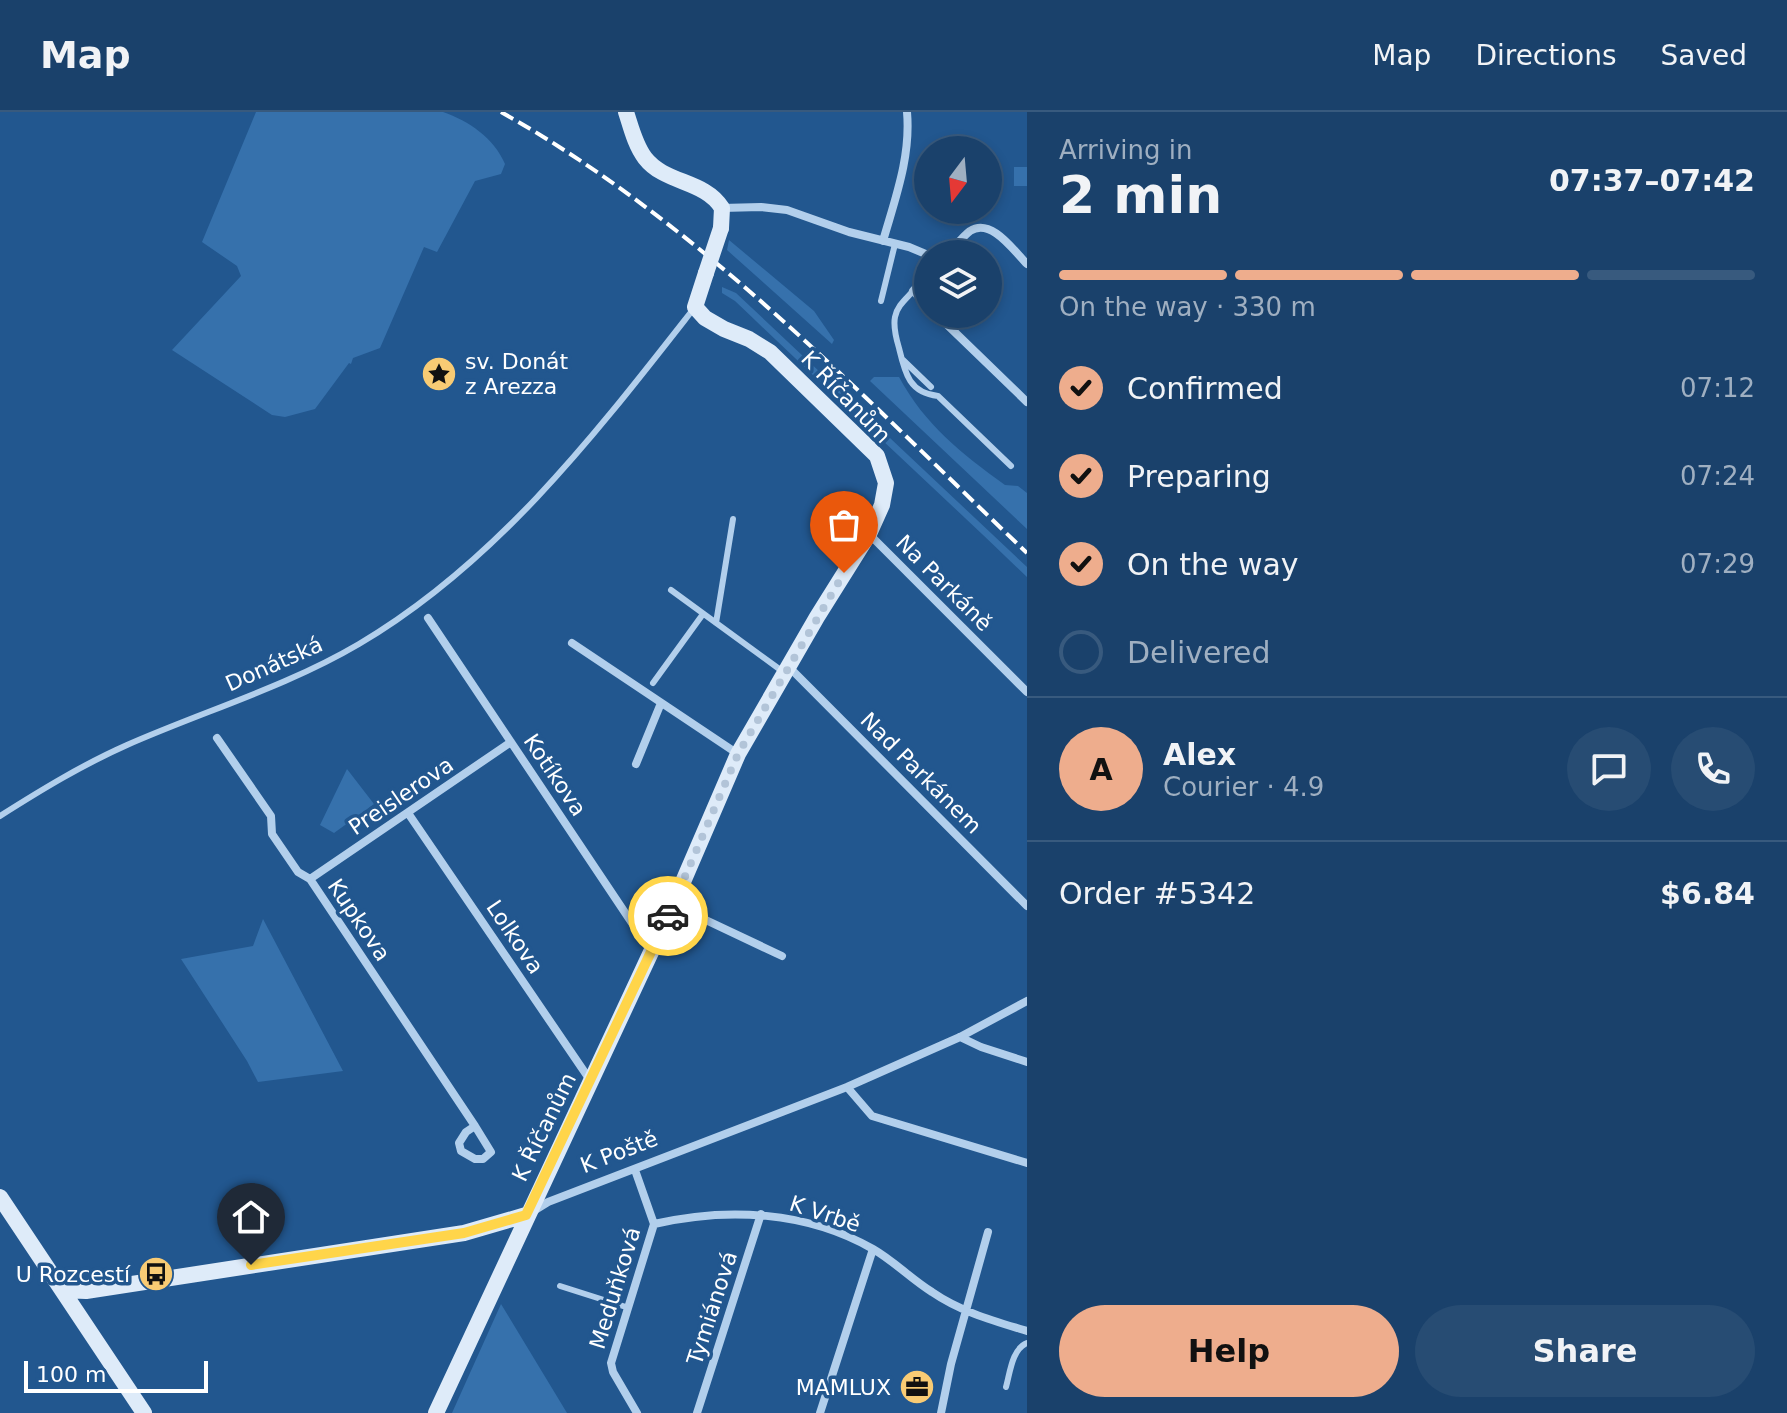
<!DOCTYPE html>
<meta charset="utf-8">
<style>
:root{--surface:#1a416b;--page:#274c73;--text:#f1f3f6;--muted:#9fafc1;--line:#385a7e;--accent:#eead8d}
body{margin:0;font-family:"DejaVu Sans",sans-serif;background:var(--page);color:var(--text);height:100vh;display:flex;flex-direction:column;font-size:30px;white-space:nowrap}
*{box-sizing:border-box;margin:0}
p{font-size:26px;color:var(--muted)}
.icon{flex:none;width:44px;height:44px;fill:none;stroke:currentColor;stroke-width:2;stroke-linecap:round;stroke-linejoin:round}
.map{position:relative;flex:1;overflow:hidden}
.panel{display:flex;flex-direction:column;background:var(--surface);width:760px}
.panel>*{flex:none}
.needle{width:52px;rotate:196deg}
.controls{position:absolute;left:914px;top:24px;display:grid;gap:16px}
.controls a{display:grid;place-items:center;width:88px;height:88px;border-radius:50%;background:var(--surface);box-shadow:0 4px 12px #0003,0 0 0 2px var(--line);font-size:40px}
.scale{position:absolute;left:24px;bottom:20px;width:184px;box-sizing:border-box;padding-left:8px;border:4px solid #fff;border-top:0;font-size:22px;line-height:28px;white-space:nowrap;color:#fff;-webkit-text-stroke:6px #22578f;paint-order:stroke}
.pin{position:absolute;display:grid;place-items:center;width:68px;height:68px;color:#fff;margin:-82px -34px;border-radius:50% 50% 50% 0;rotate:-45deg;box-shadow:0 0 8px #0007}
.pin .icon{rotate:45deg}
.courier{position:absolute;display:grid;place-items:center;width:80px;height:80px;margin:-40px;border:6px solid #ffd54a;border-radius:50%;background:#fff;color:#222;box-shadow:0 2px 10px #0007}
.head em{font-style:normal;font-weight:700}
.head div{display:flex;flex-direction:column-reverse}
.head{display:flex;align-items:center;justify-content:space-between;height:136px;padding:0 32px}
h1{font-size:52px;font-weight:700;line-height:60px}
.bar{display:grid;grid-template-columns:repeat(4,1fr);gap:12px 8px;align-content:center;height:96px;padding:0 32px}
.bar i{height:10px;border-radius:6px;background:var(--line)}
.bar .current{background:var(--accent)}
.bar p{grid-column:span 4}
.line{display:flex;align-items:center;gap:20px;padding:0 32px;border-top:2px solid var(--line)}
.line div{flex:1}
.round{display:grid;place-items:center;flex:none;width:84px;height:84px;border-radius:42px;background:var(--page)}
ol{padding:0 32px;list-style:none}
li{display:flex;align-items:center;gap:24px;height:88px}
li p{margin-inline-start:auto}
li .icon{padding:8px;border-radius:50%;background:var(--accent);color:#111;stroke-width:4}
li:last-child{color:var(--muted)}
li i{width:44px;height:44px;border:4px solid var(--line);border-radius:50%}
.action{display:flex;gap:16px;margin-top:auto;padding:16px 32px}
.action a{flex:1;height:92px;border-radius:48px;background:var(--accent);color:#111;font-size:32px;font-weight:700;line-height:92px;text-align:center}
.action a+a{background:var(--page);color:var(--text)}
header{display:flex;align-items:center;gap:48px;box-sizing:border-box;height:112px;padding:0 40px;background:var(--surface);border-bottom:2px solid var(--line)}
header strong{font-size:38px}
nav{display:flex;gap:44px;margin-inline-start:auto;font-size:28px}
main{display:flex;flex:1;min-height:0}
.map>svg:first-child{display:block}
.green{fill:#3671ac}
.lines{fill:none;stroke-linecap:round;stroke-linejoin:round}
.lane{stroke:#b2cfec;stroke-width:6}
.street{stroke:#b2cfec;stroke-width:8}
.secondary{stroke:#deebf9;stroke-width:16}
.rail{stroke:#fff;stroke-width:4;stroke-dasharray:14 6;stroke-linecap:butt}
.secondary-bridge{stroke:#deebf9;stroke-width:16}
.done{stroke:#b2c4d8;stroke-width:8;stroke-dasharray:0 14.4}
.route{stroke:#ffd54a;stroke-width:10}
.labels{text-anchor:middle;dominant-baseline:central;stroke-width:7;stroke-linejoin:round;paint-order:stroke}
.poi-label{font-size:22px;fill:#fff;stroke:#22578f;text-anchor:end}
.street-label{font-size:22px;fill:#fff;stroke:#22578f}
</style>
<header>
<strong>Map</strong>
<nav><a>Map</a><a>Directions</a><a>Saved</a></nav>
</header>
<main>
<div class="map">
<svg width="1027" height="1301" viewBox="0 0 1027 1301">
<rect width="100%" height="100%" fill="#22578f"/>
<path class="green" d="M256 0H443C469 9 494 26 505 52L501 62 475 69 437 140 424 135 380 236 353 246 351 252 349 251 315 297 285 305 272 303 172 238 241 164 237 154 202 130Z
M1014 55H1027V74H1014Z
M729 128 814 199 834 228 832 232 727 138Z
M722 175 736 181 1027 455V465C930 372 832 282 735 189L722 181Z
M874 265H899C925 313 961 341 1005 373L1018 374 1027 381V417L870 269Z
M347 657 374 692 334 721 320 713Z
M263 807 343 959 258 970 247 949 181 847 253 834Z
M501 1192 567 1301H452Z"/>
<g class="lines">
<path class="lane" d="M913 179C906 187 897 194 895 205 893 215 896 226 899 236 905 261 909 281 938 284L1011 354
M881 189 895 132
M902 247 931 275
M671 478 782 559
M716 511 733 407
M653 571 703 502
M0 704C41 678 82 653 127 633 204 599 286 575 359 532 498 450 597 320 695 195
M560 1174 626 1195
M1006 1275C1010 1261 1012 1237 1027 1231"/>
<path class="street" d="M722 96 761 95 787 98 849 120 909 135 928 143
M883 129C895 87 911 45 907 0
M948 142C955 135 962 125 970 119 991 105 1014 139 1027 152
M928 163 913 179 928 194
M936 202 1027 290
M869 422 1027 580
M428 506 650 838
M572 531 738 642
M789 555 1027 794
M217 626 271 704 272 722 298 760 310 767 475 1014 491 1040 483 1047H475L461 1039 459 1031 466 1020 475 1014
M636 652 661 591
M408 701 590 968
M310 767 511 630
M674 793 782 844
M960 925 981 935 1027 950
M847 975 872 1004 1027 1051
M635 1058 654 1112 611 1251 613 1260 637 1301
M535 1098 548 1090 847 975 960 925 1027 889
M654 1112C727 1095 807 1099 873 1137 894 1149 911 1167 932 1180 961 1200 994 1209 1027 1219
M697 1301 761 1102
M820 1301 873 1137
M941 1301 951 1252 988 1120"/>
<path class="secondary" d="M626 0C631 15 635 33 645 46 665 72 705 68 722 96L721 116
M0 1085 144 1301
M63 1178 86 1179 464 1121 526 1103
M436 1301 673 793 738 642 817 505 869 422 882 393 886 371 877 344 770 240 749 227 724 217 705 206 695 195 706 161"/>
<path class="rail" d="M501 0C701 112 862 284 1027 441"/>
<path class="secondary-bridge" d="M706 161 721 116"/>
</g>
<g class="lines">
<path class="done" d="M668 804 738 642 844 461"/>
<path class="route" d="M251 1153 464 1121 526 1103 668 804"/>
</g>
<defs>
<g id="sight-disc" transform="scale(1.8)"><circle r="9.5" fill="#f8cb74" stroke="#22578f"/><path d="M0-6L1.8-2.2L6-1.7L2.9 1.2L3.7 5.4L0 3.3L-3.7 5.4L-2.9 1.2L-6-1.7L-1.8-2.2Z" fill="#111"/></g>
<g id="bus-disc" transform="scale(1.8)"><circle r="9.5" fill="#f8cb74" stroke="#22578f"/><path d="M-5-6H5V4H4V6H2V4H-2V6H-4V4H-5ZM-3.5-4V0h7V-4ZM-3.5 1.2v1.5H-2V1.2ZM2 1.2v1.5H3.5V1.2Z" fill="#111"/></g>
<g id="office-disc" transform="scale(1.8)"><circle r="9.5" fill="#f8cb74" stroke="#22578f"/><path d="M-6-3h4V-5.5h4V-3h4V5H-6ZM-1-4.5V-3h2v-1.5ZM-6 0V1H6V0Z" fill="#111"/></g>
</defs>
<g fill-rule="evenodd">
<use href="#sight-disc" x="439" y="262"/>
<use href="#bus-disc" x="156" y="1162"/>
<use href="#office-disc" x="917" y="1275"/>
</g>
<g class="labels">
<g class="poi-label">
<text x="465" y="249" text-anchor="start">sv. Donát<tspan x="465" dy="25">z Arezza</tspan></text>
<text x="130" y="1162">U Rozcestí</text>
<text x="891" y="1275">MAMLUX</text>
</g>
<g class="street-label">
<text transform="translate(846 285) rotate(46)">K Říčanům</text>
<text transform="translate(944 471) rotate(45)">Na Parkáně</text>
<text transform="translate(274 552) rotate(-24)">Donátská</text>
<text transform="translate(921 661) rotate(45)">Nad Parkánem</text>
<text transform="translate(555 663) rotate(56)">Kotíkova</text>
<text transform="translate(401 684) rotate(-34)">Preislerova</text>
<text transform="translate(359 808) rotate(56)">Kupkova</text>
<text transform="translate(515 825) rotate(56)">Lolkova</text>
<text transform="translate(544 1015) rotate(-64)">K Říčanům</text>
<text transform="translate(619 1040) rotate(-21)">K Poště</text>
<text transform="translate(825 1102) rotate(18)">K Vrbě</text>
<text transform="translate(615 1176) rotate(-73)">Meduňková</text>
<text transform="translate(712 1196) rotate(-72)">Tymiánová</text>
</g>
</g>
</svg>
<div class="controls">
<a><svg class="needle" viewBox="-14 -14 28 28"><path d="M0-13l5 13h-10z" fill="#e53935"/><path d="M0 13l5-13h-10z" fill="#9fafc1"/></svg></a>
<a><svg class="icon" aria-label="layers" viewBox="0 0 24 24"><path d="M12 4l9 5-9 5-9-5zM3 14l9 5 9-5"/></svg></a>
</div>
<div class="scale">100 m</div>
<div class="pin" style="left:844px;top:461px;background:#ea580c"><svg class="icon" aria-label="bag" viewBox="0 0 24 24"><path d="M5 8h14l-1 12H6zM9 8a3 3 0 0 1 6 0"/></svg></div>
<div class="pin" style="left:251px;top:1153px;background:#1f2937"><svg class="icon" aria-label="home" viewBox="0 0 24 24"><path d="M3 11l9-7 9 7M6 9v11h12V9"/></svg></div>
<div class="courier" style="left:668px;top:804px"><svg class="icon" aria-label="car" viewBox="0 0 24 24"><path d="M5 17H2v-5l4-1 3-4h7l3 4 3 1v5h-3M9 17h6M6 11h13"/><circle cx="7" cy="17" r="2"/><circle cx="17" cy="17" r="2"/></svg></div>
</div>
<section class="panel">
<div class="head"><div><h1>2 min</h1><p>Arriving in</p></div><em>07:37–07:42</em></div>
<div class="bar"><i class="current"></i><i class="current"></i><i class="current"></i><i></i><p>On the way · 330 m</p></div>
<ol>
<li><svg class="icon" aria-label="check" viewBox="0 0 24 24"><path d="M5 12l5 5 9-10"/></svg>Confirmed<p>07:12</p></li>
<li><svg class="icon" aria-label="check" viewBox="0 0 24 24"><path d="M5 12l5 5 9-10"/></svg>Preparing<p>07:24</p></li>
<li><svg class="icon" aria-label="check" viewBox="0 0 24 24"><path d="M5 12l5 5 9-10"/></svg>On the way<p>07:29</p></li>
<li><i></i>Delivered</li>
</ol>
<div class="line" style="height:144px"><b class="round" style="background:var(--accent);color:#111">A</b><div><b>Alex</b><p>Courier · 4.9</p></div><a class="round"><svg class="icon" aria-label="chat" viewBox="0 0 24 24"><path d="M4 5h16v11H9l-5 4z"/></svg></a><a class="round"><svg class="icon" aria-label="phone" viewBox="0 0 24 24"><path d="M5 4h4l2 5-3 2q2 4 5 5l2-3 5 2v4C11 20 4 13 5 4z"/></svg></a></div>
<div class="line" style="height:104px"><div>Order #5342</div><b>$6.84</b></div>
<div class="action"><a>Help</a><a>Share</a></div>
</section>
</main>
